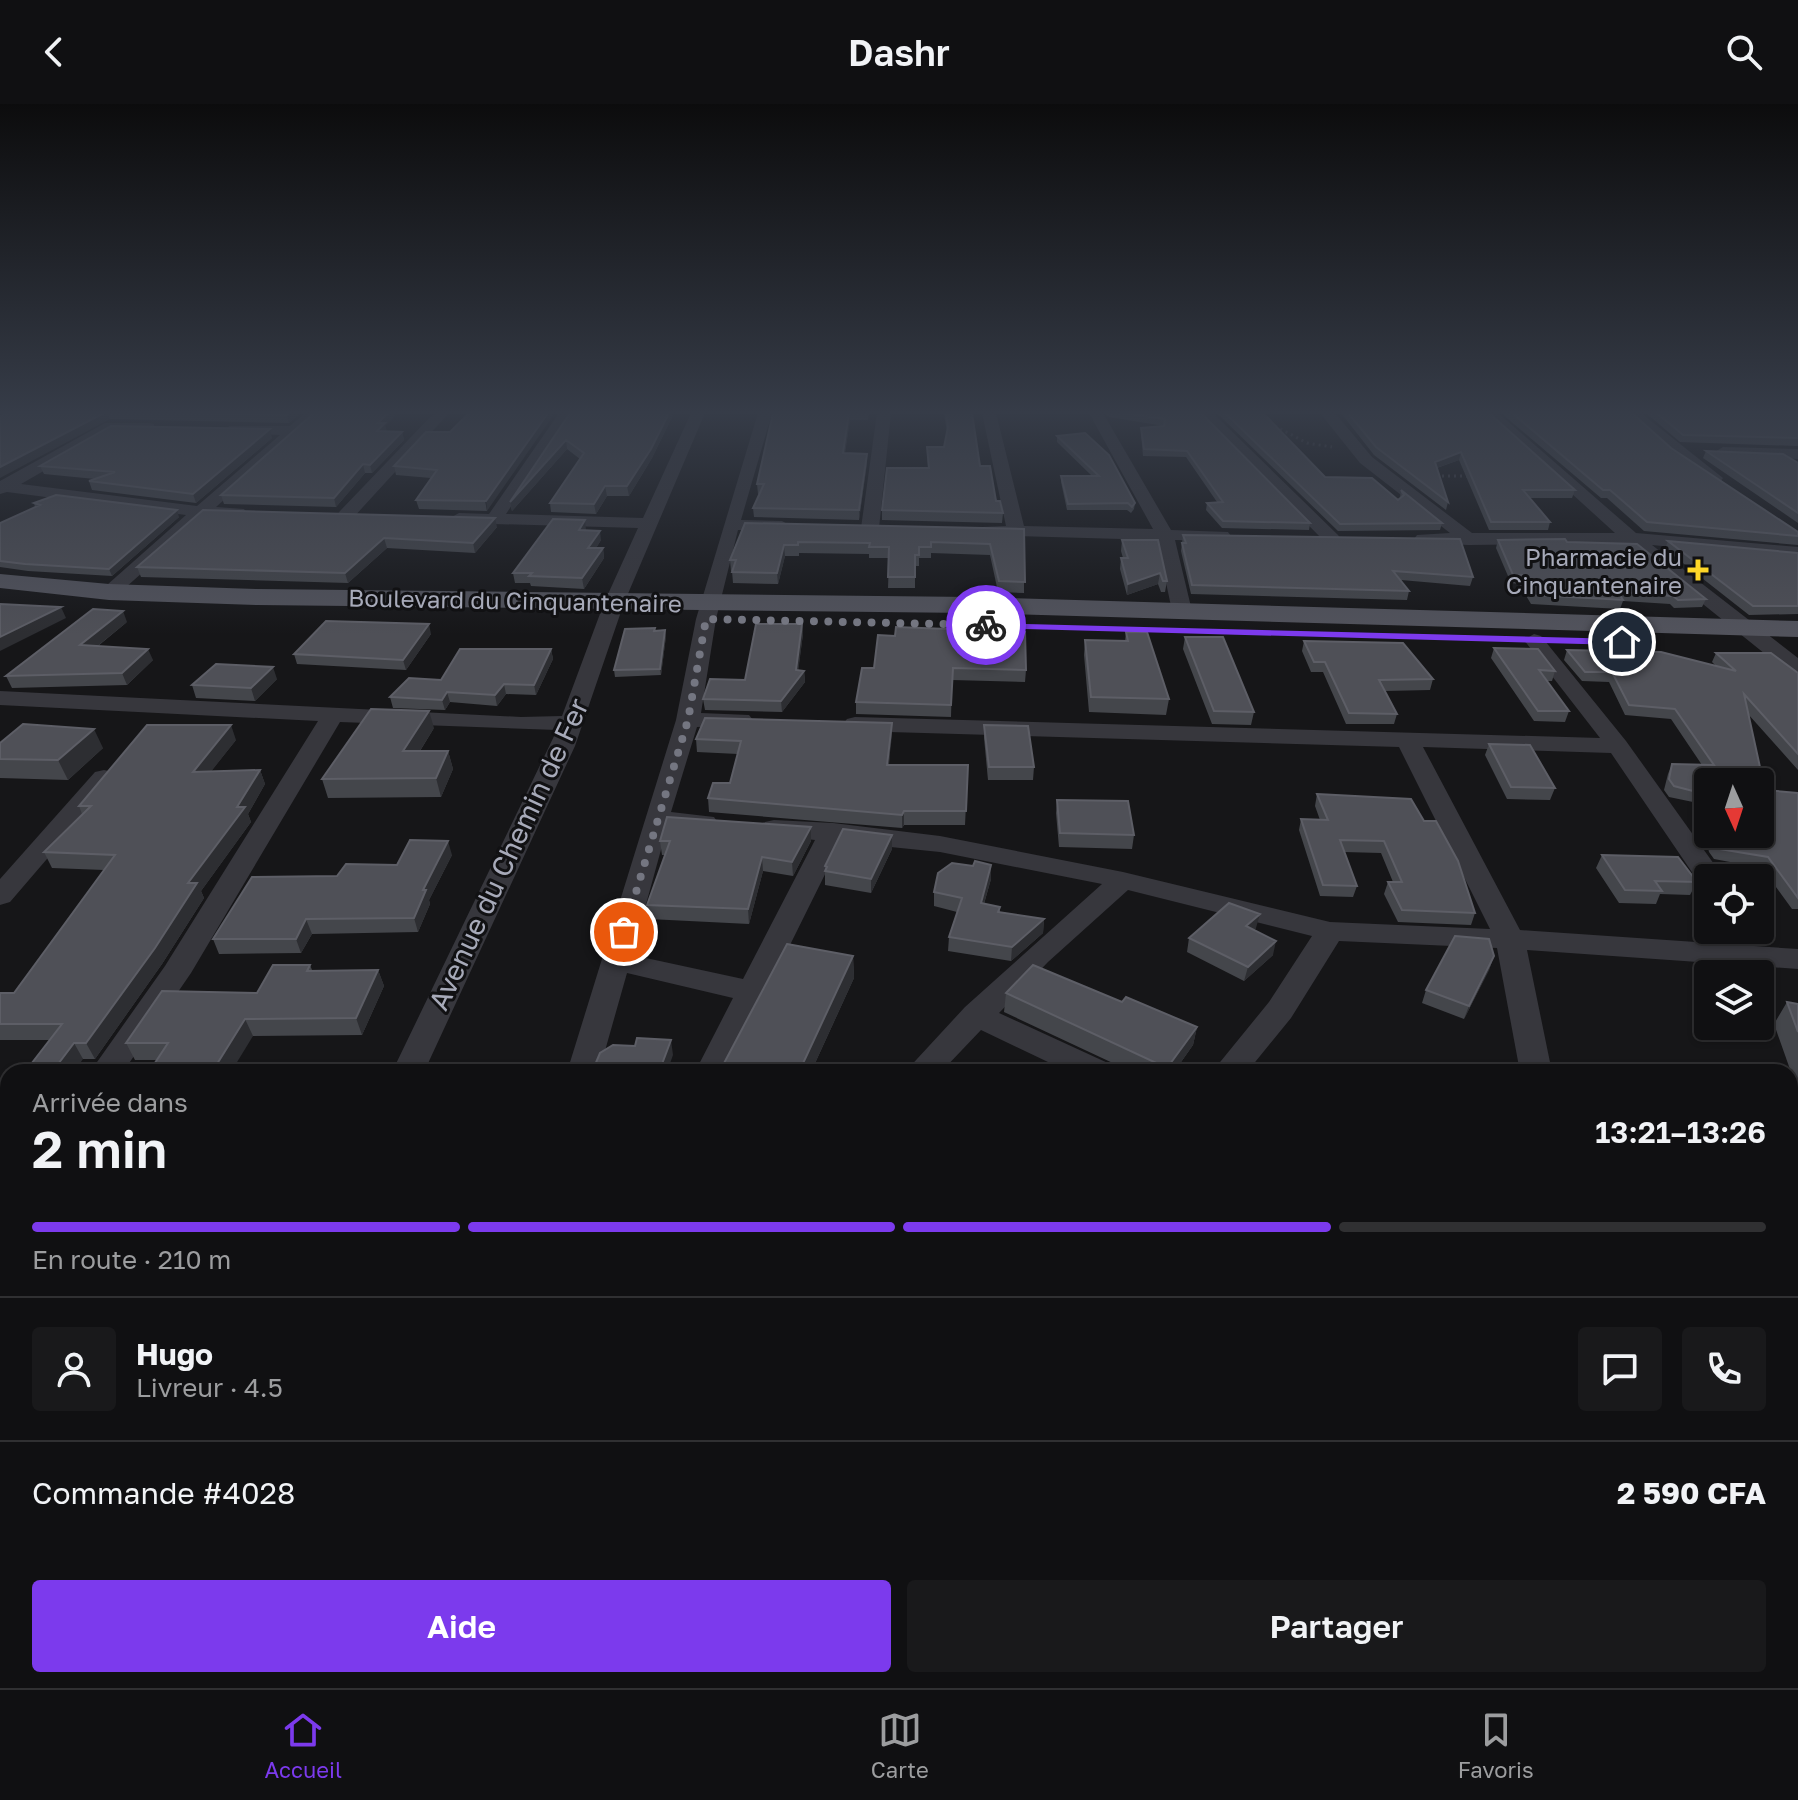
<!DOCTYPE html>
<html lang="fr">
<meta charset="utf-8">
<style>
:root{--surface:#101012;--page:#19191b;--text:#f1f3f6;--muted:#9c9d9f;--line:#303032;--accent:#7c3aed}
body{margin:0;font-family:"Golos Text",sans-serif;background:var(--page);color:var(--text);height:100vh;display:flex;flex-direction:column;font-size:30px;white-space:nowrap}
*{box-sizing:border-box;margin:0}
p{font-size:26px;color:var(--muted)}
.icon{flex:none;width:44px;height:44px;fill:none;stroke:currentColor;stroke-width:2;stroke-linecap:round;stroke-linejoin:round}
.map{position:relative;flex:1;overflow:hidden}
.panel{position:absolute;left:0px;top:960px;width:1798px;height:624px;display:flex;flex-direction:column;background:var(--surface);border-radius:24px 24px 0 0;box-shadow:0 2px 6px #0004,0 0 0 2px var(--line)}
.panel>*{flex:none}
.needle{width:52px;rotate:177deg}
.fabs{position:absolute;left:1694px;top:664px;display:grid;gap:16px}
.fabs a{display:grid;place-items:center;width:80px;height:80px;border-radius:8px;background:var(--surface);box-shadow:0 2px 6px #0004,0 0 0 2px var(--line);font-size:40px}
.pin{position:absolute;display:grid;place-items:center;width:68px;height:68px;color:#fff;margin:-34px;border:4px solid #fff;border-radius:50%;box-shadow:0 2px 8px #0007}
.courier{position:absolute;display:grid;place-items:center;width:80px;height:80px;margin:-40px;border:6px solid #7c3aed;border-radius:50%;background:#fff;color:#222;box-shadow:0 2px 10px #0007}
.headline em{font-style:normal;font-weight:600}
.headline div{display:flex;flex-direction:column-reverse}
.headline{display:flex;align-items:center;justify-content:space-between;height:136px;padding:0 32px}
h1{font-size:52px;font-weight:600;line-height:60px}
.bar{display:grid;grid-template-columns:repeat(4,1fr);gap:12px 8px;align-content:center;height:96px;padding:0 32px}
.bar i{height:10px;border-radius:6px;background:var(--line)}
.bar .on{background:var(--accent)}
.bar p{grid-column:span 4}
.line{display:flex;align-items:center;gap:20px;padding:0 32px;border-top:2px solid var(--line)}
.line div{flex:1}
.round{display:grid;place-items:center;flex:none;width:84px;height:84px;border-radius:8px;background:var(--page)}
.cta{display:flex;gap:16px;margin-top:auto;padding:16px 32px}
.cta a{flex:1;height:92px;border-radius:8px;background:var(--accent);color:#fff;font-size:32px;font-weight:600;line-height:92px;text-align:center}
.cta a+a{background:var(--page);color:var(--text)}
header{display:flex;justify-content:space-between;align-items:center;height:104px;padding:0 32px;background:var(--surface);font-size:36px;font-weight:600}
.menu{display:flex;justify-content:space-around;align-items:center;height:112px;border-top:2px solid var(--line);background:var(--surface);font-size:22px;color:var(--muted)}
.menu a{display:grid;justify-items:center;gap:4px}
.menu .on{color:var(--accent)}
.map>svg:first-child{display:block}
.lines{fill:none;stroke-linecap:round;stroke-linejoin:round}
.path-far1{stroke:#3c3d44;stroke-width:3;stroke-dasharray:2 4;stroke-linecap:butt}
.path{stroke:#3c3d44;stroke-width:8;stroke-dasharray:6 10;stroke-linecap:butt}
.minor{fill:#37373d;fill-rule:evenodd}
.major{fill:#52535c;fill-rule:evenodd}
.wall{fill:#44464b;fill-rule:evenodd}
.shaded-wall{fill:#2d2e32}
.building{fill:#4f5057;stroke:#5d5e66;stroke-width:2}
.route{fill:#7c3aed}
.done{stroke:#747681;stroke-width:8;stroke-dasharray:0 14.4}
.poi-dot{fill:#fed728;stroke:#111113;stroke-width:3}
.labels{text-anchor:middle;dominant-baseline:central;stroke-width:6;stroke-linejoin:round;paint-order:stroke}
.far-poi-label{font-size:24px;fill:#a7aab9;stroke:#111113;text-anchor:end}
.far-street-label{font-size:24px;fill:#a7aab9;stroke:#111113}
.street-label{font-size:28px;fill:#a7aab9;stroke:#111113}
</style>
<header><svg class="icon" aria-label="back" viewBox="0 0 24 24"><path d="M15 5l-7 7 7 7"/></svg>Dashr<svg class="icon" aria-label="search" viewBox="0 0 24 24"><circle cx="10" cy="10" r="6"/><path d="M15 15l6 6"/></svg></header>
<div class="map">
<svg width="1798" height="1584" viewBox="0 0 1798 1584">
<rect width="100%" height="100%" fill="#161618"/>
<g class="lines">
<path class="path-far1" d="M1275 322 1307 339 1332 343
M1436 372H1470"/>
<path class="path" d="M271 1576 283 1584"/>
<path class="minor" d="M305 309H321L216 403 244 405 247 409 244 413H205L116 492H102L99 488 186 411 7 388 0 390V377L105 319H149L154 320V326L113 327 21 380 197 402 280 331 234 329 227 325 229 322H290Z
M434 309H449L352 415H340L337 411 340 407Z
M559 309H573L506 410 643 414 691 309H705L624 499 575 642 424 968H392L557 626 340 618 191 869 123 968H90L165 862 318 617 0 601V587L521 613 562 612 604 499 638 424 459 419 450 414 459 409 489 410Z
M758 309H772L741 416 782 417 791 422 782 427 738 426 716 515 701 609 749 611 753 616 749 621 697 623 671 708 714 713 718 719 714 725 705 727 667 724 632 851 743 875 815 736 765 730 761 724 765 718 774 716 833 719 940 732 1123 768 1330 818 1490 825 1399 643 855 627 847 625 843 620 847 615 855 613 1600 634 1524 536 1534 530 1541 532 1626 637 1724 774H1708V782L1700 780 1611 649 1423 643 1520 826 1798 845V865L1527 846 1552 968H1520L1497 844 1339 837 1291 914 1247 968H1212L1269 898 1312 832 1128 786 1048 858 999 909 1110 960 1114 968H1069L981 926 941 968H905L965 903 1102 780 940 748 841 738 727 968H695L733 894 627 869 599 968H567L676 616 696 515Z
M877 309H891L879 424 870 429 861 424Z
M982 309H996L1024 422 1153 425 1089 309H1103L1171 426 1228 428 1231 432 1222 437 1175 436 1192 507 1189 511 1182 513 1172 507 1157 436 982 431 979 427 982 423 1006 422Z
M1198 309H1213L1338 431 1341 435 1338 439H1326Z
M1320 309H1335L1372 353 1472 429H1615L1483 309H1498L1636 429 1798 443V455L1652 441 1798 554V571L1790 570 1627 439 1469 441 1417 439 1414 435 1417 431 1450 429 1360 359Z
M1625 309H1641L1723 374 1721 377C1701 382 1638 325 1625 309Z
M1723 343 1798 345V355L1718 351 1715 348Z
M104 666 113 668 116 673 113 678 10 798 0 801V775L95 668Z
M8 1091V1154H0V1094Z
M1790 1543 1798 1546V1584H1772L1768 1576H1790Z
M115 1576H165L162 1584H112Z
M388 1576H438L436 1584H386Z
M776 1576H826V1584H776Z
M1681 1576H1731L1734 1584H1684Z"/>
<path class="major" d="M0 470 109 480 257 485 972 493 1798 517V533L972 509 257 501 109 496 0 484Z"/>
</g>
<path class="wall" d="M7 309H301L289 319 110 315Z
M469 309 487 407 419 405 416 396 431 374 396 371 394 362 450 328Z
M570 309H674L652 354 629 392H607L596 410 551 408 550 399 580 355 567 345 512 407 510 398Z
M773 309H869L868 316H850L845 349 867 359 859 416 754 413 753 404 760 390H758L757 380Z
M932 309H972L980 362 1003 409 1002 419 882 416V406L928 364 927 343H944L947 328 944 310Z
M1105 309H1201L1310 419 1309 426 1222 424 1206 406 1207 399 1217 398 1186 353 1143 352 1141 330V324L1164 322 1109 313Z
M1217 309H1279L1264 310 1325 373 1398 396 1400 394 1401 386 1442 419 1440 426 1338 427Z
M1341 309H1489L1575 386 1572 394H1530L1550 418 1548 426H1489L1459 356 1437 364 1448 398 1446 406 1374 351Z
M1501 309H1632L1671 344 1798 428V441L1644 427 1607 394H1601Z
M1646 309H1798V342L1680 338Z
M385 322 387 328H402L404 336 372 369H365L336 403 224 400 221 391Z
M1057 332 1135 399 1134 405 1131 409 1127 406H1067L1061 378V372H1092L1057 338Z
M272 334 196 399 92 386 89 377 95 375 44 370 40 362Z
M1706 347 1798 359V419L1703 354Z
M34 399 179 413 112 472 28 467 0 463V419L35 403Z
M203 406 497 423 475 449 387 444 348 479 141 473 137 463Z
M745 419 1024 425V489L998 488 990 451 931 449V454H919V462H915V484H888L889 454H869V450L799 449V452H785L778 480 733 479 732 467H731L730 456Z
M586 426 601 436 596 444H603L604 454 584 485 531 482 530 479H515L513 469Z
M1183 431 1473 473 1470 482 1401 476 1409 487 1407 496 1191 490 1181 447Z
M1122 436H1158L1167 477 1165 488H1161L1158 480 1127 491 1120 465 1121 454H1123L1121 447Z
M1498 436 1567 438 1706 495 1702 503 1674 504 1670 500 1623 497 1620 505 1531 500 1519 480 1511 479 1496 444Z
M1668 437 1798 449V510L1749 511 1665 445Z
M127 518 98 542 153 556 127 581 12 584 6 572Z
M802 520 803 530 798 566 804 567 805 578 782 608 705 606 703 595 745 576Z
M655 524V527L666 532 661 571 615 573 614 566Z
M1126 528 1169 595 1166 611 1089 608 1084 551 1085 536 1125 537Z
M431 530 406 566 297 560 294 550Z
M878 531 1026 566 1025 578 952 576 951 613 856 610V598L874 564Z
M1185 533 1254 608 1251 621 1212 620 1183 545Z
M1304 537 1433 575 1430 586 1385 587 1397 610 1394 620H1346L1323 568H1311L1302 547Z
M1494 544 1555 567 1552 577H1546L1569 607 1565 618 1534 617 1491 554Z
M551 545 553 555 536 591 506 590 497 602 450 598 445 606 393 604 390 593 441 576Z
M1567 546 1716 562 1712 558 1716 549 1798 569V666L1748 610 1765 686 1798 689V805H1792L1762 764 1714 755 1709 748 1699 707 1693 705V698L1669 693 1664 686 1668 670 1672 660 1702 661 1671 615 1625 611 1609 578 1582 577 1564 556ZM1708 678 1760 730H1708Z
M277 575 255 597 196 594 192 581Z
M892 619 889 661H968L965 721H904L902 724 709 708 708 694 730 679 738 650 697 648 696 635Z
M984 621 1034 663 1033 676H988L984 634Z
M434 624 420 647H448L453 665 441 693 328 694 322 675Z
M236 636 211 667 260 666 265 680 248 710 251 718 201 787 204 794 162 860 95 955H83L49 936H0V889H14L104 766 52 764 44 748 82 710 79 702Z
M0 639 103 644 68 676 0 674Z
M1489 640 1555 684 1550 696 1507 695 1485 651Z
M1317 690 1411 695 1475 809 1471 821 1398 818 1384 790 1388 778H1393L1381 749 1344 748 1357 782 1353 793 1320 792 1299 726 1301 715 1320 716 1315 702Z
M1057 696 1134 731 1132 745 1059 743 1056 709Z
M660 737H811L793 772 763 767 749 820 649 815 647 801 665 751H662Z
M892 745 871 789 825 781V762Z
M452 751 429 796 430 800 418 828 312 830 301 849 219 850 213 835 337 772Z
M1602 751 1697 778 1690 791 1660 790 1656 800 1619 799 1596 764Z
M991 761V775L984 800 1000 803V808L1044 815 1043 829 1011 857 948 847 949 833 957 808 934 802V788L973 762Z
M1256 824 1254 826 1273 851 1244 877 1187 848 1189 834Z
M853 852 854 874 811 968H722V963Z
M1494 852 1489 866 1464 915 1422 899 1426 886Z
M310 861 312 866H378L384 882 362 931 253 932 157 956H135L126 939 257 889Z
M1006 889 1122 898 1197 923 1193 941 1174 968H1132L1004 908Z
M1787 898 1798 900V988L1774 920Z
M8 991V1015L0 1002Z
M1790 1197 1798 1199V1339L1790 1338Z
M8 1347V1410L0 1409V1360Z
M1356 1576H1368L1388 1584H1351Z"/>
<path class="shaded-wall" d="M104 309H108L110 315 0 374V363Z
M289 309H301L289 319 287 311Z
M388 309H398L385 322 387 327H377L378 319Z
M548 309H555L487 407 486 397Z
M669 309H674L652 354 629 392 627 382Z
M849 309 850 316 843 358V349Z
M270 325 272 334 196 399 193 390Z
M402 328 404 336 372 369 370 361Z
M566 336 567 345 512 407 510 398Z
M1461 348 1459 356 1433 365 1435 358Z
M867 350V359L859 416V406Z
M363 360 365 369 336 403 334 394Z
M605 382 607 392 596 410 594 400Z
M177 406 179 413 112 472 109 465Z
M495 414 497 423 475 449 473 439Z
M585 416 586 426H579Z
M600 427 601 436 590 454 588 444Z
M384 434 387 444 348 479 345 469Z
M784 441 785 452 778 480 777 469Z
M603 444 604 454 584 485 582 474Z
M1160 469 1158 480 1127 491 1128 480Z
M61 503 66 514 0 547V533Z
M123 507 127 518 85 552 80 541Z
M429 520 431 530 406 566 403 556Z
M802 520 803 530 797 577 804 567 805 578 782 608 781 597 796 566Z
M665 526 666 532 661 571 660 565Z
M148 545 153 556 127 581 122 569Z
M551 545 553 555 536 591 534 581Z
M273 563 277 575 255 597 251 584Z
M504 580 506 590 497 602 495 591Z
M447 588 450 598 445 606 442 596Z
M429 607 434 624 408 666 403 647Z
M892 619V632L887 674V661Z
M231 621 236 636 199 683 193 668Z
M94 625 103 644 68 676 58 656Z
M448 647 453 665 441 693 436 674Z
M260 666 265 680 248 710 251 718 201 787 204 794 162 860 95 955 86 939 237 703Z
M904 707V721L902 724V711Z
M811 723V737L793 772 792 758Z
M892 731V745L871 789V775Z
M448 737 452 751 429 796 430 800 418 828 414 814 423 786Z
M762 753 763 767 749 820 748 805Z
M991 761V775L980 813 981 799Z
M1260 810 1256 824 1243 836 1246 822Z
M306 815 312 830 301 849 296 835Z
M1044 815 1043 829 1011 857 1012 843Z
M1276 837 1273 851 1244 877 1248 863Z
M853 852 854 874 811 968H799Z
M1494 852 1489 866 1464 915 1469 902Z
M378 866 384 882 362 931 356 914Z
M245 915 253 932 231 968 217 960Z
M1197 923 1193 941 1174 968H1166L1167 964Z
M671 936 673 951 667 968H659Z
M74 939 83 955 74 968H52Z
M249 960 252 968H244Z
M8 1509V1546L0 1561V1523Z"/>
<path class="building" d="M7 309H104L0 363V312Z
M192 309H289L287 311Z
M314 309H388L378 319H385L377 327 402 328 370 361 363 360 334 394 221 391Z
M469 309H548L486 397 416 396 437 366 394 362 426 328H450Z
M570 309H669L651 345 627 382H605L594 400 550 399 584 349 566 336 510 398Z
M773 309H849L843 349 867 350 859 406 753 404 764 380H757Z
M946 309H972L980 362H990L996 397H1000L1003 409 882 406 887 364H929L927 343H944L948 323Z
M1122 309H1201L1310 419 1223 417 1207 399 1223 398 1187 347 1144 345 1141 324 1164 322 1165 315Z
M1225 309H1263L1325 373 1372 374 1398 396 1404 391 1401 386 1442 419 1340 420Z
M1348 309H1489L1575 386H1523L1550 418H1491L1461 348 1435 358 1448 398 1376 343Z
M1512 309H1632L1671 344 1798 428V432L1647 418 1610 386H1603Z
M1657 309H1798V334L1683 331Z
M111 322 270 325 193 390 89 377 115 368 40 362Z
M1085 329 1109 351 1135 399 1132 403 1128 399 1068 400 1061 372H1099L1057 332Z
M1706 347 1783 350 1798 359V409Z
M56 391 177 406 109 465 25 460 0 457V419L40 401 34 399Z
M203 406 495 414 473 439 384 434 345 469 137 463Z
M553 415 585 416 579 426 600 427 588 444H603L582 474 529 472 532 469H513Z
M745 419 1024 425 1025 478 999 477 990 440 931 438V443H919V451H915V473H888L889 443H869L870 439 798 438V441H784L777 469 732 468 736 456H730Z
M1183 431 1460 435 1473 473 1393 467 1409 487 1192 481 1182 439H1186Z
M1565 435 1567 438 1637 440 1706 495 1678 496 1673 492 1618 488 1623 496 1534 491 1522 471H1513L1498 436Z
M1122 436H1158L1167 477H1163L1160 469 1128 480 1121 454H1128Z
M1668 437 1798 449V502H1753Z
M0 500 61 503 0 533Z
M93 505 123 507 80 541 148 545 122 569 6 572Z
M326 517 429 520 403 556 294 550Z
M756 520H802L796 566 804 567 781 597 703 595 710 575 745 576Z
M896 523 1025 528 1026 566 953 564 951 601 856 598 862 564H874L878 531 895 532Z
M655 524 654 527 665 526 660 565 614 566 625 525Z
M1126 528H1147L1169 595 1091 593 1085 536 1128 537Z
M1185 533H1223L1254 608 1214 607Z
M1304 537 1403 539 1433 575 1379 576 1397 610 1349 609 1325 558H1314Z
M1494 544 1538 545 1555 567 1539 566 1569 607H1538Z
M460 545H551L534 581 504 580 495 591 447 588 442 596 390 593 409 574 441 576Z
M1567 546 1661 548 1736 567 1716 549H1771L1798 569V650L1744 590 1765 686 1798 689V794L1768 753 1720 745 1714 738 1713 730H1760V678H1708V712L1704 696 1698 695 1697 688 1674 682 1669 675 1672 660 1714 661 1675 605 1629 601 1612 568H1585Z
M216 560 273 563 251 584 192 581Z
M371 605 429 607 403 647H448L436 674 322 675Z
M705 614 892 619 887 661H968L966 707H904L902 711 708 694 713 679H730L741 637 696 635Z
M23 620 94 625 58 656 0 655V639Z
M147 621H231L193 668 260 666 237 703H245L188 779H197L155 844 86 939H74L52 968H25L62 920H0V889H14L115 751 44 748 91 702H79Z
M984 621 1028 622 1034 663H989Z
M1489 640 1530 641 1555 684 1511 683Z
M1317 690 1411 695 1424 717H1436L1458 757 1475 809 1402 806 1388 778H1402L1384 737 1340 736 1357 782 1323 781 1301 715 1328 716Z
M1057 696 1128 697 1134 731 1060 729Z
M667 713 811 723 792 758 762 753 748 805 647 801 670 737H660Z
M843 725 892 731 871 775 825 767 827 763 825 762Z
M410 736 448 737 423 786H426L414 814 306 815 296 835H213L252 773 337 772 346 760 397 761Z
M1602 751 1678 753 1697 778 1655 777 1662 787 1625 786Z
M975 757 991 761 981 799 1000 803 998 808 1044 815 1012 843 949 833 962 794 934 788 938 769 952 759 973 762Z
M1229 799 1260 810 1246 822 1276 837 1248 863 1189 834Z
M1455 832 1489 835 1494 852 1469 902 1426 886Z
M787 840 853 852 799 968H748L722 963Z
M273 861H310L307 867 378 866 356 914 245 915 217 960H249L244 968H149L168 939H126L162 887 257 889Z
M1033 861 1122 898 1126 893 1197 923 1167 964 1006 889Z
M1787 898 1798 900V928Z
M637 934 671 936 659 968H592L600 949 613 941 635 942Z
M8 991V1002H0V1001Z
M1790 1197 1798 1199V1310L1790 1309Z
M8 1347V1396H0V1360Z
M0 1499H8V1509L0 1523Z
M1030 1576H1037L1041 1584H1013Z
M1358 1576H1368L1388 1584H1356Z"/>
<linearGradient id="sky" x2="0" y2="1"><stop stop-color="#0c0c0d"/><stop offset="0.58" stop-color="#363c48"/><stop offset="1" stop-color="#363c48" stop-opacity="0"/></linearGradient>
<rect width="1798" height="531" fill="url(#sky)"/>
<path class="route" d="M983 519 1622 535 1627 538 1622 541 986 524Z"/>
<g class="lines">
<path class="done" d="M624 828 688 616 706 515 986 521"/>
</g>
<path class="poi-dot" d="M1694 454h8v8h8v8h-8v8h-8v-8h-8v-8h8z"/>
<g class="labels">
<g class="far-poi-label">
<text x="1682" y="452">Pharmacie du<tspan x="1682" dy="28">Cinquantenaire</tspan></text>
</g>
<g class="far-street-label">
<text transform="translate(515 496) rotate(1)">Boulevard du Cinquantenaire</text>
</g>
<g class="street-label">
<text transform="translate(508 750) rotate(-65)">Avenue du Chemin de Fer</text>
</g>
</g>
</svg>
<div class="fabs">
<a><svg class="needle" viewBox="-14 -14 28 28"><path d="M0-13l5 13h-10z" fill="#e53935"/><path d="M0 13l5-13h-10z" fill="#9c9d9f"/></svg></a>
<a><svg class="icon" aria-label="locate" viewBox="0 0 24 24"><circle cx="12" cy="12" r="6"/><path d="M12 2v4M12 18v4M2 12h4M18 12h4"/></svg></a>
<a><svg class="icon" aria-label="layers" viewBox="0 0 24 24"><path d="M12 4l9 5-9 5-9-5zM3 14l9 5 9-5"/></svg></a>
</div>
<div class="pin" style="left:624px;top:828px;background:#ea580c"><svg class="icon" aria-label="bag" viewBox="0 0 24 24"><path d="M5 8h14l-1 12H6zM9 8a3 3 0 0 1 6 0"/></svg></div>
<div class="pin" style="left:1622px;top:538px;background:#1f2937"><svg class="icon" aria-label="home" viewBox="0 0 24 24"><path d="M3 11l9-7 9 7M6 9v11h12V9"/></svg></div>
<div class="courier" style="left:986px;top:521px"><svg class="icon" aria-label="bike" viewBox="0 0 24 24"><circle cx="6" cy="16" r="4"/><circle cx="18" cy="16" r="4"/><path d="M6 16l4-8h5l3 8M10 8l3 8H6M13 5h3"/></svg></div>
<section class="panel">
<div class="headline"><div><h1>2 min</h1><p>Arrivée dans</p></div><em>13:21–13:26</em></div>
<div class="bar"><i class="on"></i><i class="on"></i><i class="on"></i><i></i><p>En route · 210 m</p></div>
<div class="line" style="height:144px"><a class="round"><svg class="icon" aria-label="person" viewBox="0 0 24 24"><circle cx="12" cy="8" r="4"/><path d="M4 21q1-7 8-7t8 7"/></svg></a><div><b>Hugo</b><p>Livreur · 4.5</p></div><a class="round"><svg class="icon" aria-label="chat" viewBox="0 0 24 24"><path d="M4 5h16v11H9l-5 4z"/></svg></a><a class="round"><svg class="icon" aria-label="phone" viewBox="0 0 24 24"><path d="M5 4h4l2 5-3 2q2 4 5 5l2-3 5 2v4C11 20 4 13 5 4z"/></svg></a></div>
<div class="line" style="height:104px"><div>Commande #4028</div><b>2 590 CFA</b></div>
<div class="cta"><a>Aide</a><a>Partager</a></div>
</section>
</div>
<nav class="menu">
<a class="on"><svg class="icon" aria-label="home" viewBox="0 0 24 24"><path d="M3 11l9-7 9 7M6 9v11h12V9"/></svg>Accueil</a>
<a><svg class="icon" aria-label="map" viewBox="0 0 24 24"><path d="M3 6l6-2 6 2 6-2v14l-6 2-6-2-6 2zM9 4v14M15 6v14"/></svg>Carte</a>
<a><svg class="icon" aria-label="saved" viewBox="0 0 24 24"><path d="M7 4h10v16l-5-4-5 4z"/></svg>Favoris</a>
</nav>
